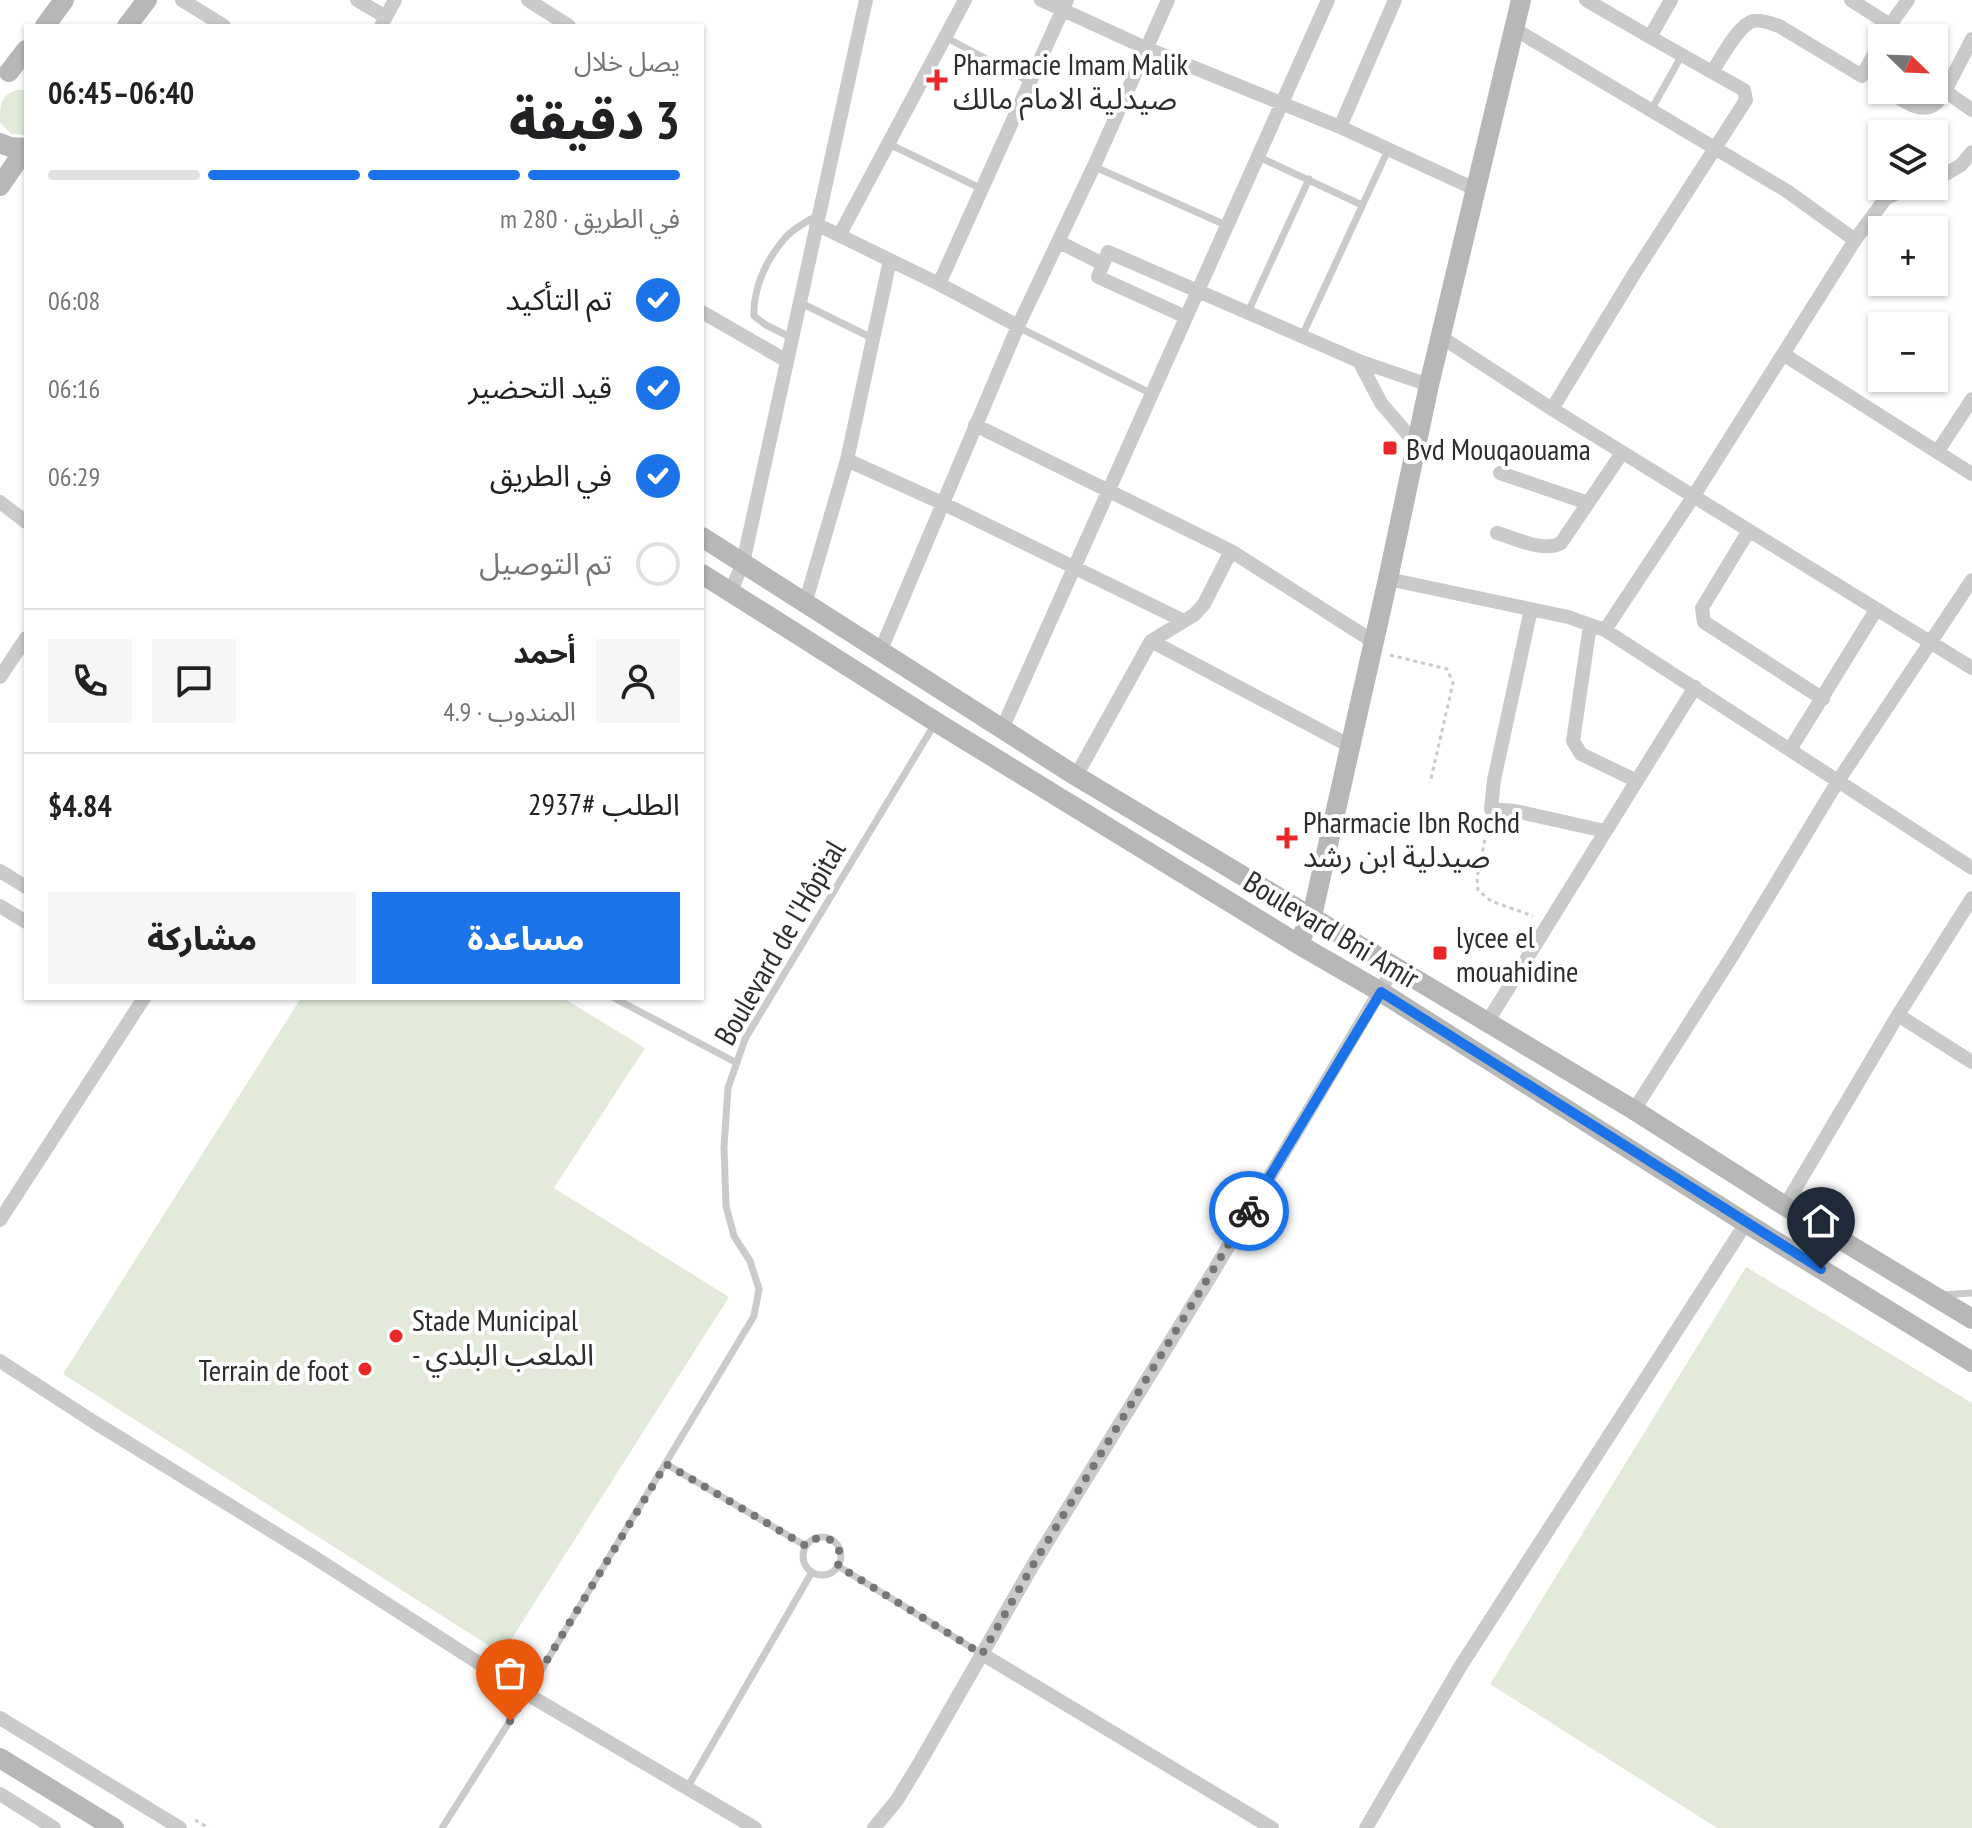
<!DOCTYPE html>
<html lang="ar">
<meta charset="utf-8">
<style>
:root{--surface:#fff;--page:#f6f6f6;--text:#202124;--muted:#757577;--line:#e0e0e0;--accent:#1a73e8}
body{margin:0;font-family:"PT Sans Narrow","Noto Sans Arabic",sans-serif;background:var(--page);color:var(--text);direction:rtl;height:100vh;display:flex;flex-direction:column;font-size:30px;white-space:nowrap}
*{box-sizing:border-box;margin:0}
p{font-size:26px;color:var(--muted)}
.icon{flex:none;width:44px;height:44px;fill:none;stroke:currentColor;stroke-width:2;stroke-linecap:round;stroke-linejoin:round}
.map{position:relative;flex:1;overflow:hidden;direction:ltr}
.details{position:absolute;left:24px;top:24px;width:680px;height:976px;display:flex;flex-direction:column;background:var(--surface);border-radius:0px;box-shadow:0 2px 6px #0004;direction:rtl}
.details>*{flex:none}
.needle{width:52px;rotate:113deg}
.fabs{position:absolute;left:1868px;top:24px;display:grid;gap:16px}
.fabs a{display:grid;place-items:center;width:80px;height:80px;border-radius:0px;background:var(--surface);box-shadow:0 2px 6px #0004;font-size:40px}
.pin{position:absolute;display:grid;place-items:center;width:68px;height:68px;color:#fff;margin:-82px -34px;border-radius:50% 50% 50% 0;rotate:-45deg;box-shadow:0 0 8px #0007}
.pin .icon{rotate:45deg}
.courier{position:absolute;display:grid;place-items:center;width:80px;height:80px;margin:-40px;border:6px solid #1a73e8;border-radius:50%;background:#fff;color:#222;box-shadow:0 2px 10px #0007}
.headline em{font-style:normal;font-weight:800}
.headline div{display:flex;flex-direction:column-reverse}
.headline{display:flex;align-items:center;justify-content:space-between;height:136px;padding:0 24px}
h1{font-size:52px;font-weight:800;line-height:60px}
.bar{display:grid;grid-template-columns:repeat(4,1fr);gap:12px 8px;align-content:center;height:96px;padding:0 24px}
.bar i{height:10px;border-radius:6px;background:var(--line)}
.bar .active{background:var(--accent)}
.bar p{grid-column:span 4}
.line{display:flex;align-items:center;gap:20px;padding:0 24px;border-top:2px solid var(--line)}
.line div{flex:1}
.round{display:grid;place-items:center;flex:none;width:84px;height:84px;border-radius:0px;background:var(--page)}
ol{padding:0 24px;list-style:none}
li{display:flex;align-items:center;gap:24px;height:88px}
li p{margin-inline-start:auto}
li .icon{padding:8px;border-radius:50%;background:var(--accent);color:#fff;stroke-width:4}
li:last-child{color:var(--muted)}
li i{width:44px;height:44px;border:4px solid var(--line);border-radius:50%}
.button{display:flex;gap:16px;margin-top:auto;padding:16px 24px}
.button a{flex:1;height:92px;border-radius:0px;background:var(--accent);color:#fff;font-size:32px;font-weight:800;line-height:92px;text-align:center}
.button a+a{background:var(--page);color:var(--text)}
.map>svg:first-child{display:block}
.green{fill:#e2ebda}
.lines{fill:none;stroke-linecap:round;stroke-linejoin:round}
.path{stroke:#cacaca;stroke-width:3;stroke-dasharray:4 4;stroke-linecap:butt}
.lane{stroke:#cacaca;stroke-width:7}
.street{stroke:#cacaca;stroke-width:14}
.secondary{stroke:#b7b7b7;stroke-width:20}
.done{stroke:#767676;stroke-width:8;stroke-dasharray:0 14.4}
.route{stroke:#1a73e8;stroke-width:10}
.poi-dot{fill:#eb2829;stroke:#fff;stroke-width:3}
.labels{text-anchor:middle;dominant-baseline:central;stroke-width:8;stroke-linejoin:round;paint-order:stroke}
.poi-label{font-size:30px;fill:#2d2d2d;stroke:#fff;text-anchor:start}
.street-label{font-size:30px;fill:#2d2d2d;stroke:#fff}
</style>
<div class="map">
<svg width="1972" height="1828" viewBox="0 0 1972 1828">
<rect width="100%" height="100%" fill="#fff"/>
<path class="green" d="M16 90H26V135L11 134 0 122C0 106 0 96 16 90Z
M301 998H563L645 1048 554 1188 729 1297 502 1654 63 1374Z
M1746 1267 1972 1403V1828H1717L1490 1684Z"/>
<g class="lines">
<path class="path" d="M1390 655 1447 669 1453 683 1430 783
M1488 824 1477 878 1478 890 1491 901 1533 916
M195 1820 209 1828"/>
<path class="lane" d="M945 37 1030 82
M1651 110 1682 55
M887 143 982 189
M1259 157 1362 205
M1095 167 1228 226
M801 303 872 338
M1248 312 1309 179
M1018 327 1152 394
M1302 336 1388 150
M792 338 766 325 754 316C753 288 766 260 785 238 792 229 807 222 817 215
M614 998 737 1063
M1942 1295 1972 1293
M666 1464 806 1546
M803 1556a19 19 0 1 1 38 0a19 19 0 1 1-38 0Z
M838 1566 982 1654
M687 1788 812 1572
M442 1828 527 1694 754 1316 759 1289 750 1261 734 1236 726 1206 724 1147 728 1088 745 1039 934 725"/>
<path class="street" d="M182 0 224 26
M357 0 386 17
M528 0 569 26
M1041 0 1148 49 1340 127 1475 189
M1586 0 1650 37 1671 0
M1851 0 1890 25 1908 0
M381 26 395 0
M1516 30 1787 191 1855 240
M1650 37 1712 72C1721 59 1738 25 1753 21 1762 19 1772 24 1779 26L1862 76 1882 40
M1972 39 1945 91 1972 110
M1886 90C1908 103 1929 122 1945 91
M1340 127 1395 0
M1934 181 1961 165 1972 152
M816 224 939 284 1018 326
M840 234 965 0
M1059 242 1103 264
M939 284 1067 0
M702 312 787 361
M1186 317 1098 277 1108 252 1359 361 1429 385
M1441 337 1552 409 1972 668
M1783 354 1972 474
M1359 361 1381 403 1416 444
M1552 409 1634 274 1746 100 1744 90 1712 72
M975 425 1231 551 1374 642
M1938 451 1972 399
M847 460 942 503 1184 621
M1500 473 1588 503
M0 502 26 522
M1748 532 1702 608 1704 622 1823 699
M1497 533C1515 538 1544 553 1561 543L1622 453
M1388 579 1568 617 1605 630 1972 868
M730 593 743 563 866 0
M805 604 847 460 890 260
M1531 609 1494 780 1491 809 1515 811 1605 831
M1590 625 1573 741 1581 754 1637 781
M1605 630 1693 497 1855 240 1886 198 1914 186
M1151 641 1350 746
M880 652 1018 326 1094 166 1168 0
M0 677 26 638
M1002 729 1328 0
M1791 748 1876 610
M1076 776 1151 641 1194 615 1204 604 1231 551
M0 871 26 887
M0 906 26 922
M1898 1015 1972 1062
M1488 1021 1695 687
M1634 1110 1734 953 1838 781 1972 580
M1785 1206 1898 1015 1972 898
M0 1220 144 998
M0 1361 94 1422 309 1554 527 1694 755 1828
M982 1654 1272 1828
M0 1718 180 1828
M0 1794 54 1828
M874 1828 897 1800 919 1764 1033 1565 1210 1277 1395 966
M1366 1828 1460 1667 1746 1223"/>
<path class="secondary" d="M45 26 64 0
M127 26 147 0
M9 72 26 50
M0 143 10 147 26 148
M0 186 26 148
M702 537 1076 776 1634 1110 1785 1206 1972 1319
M702 574 936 722 1298 944 1381 992 1746 1223 1972 1362
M1298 944 1312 916 1388 579 1429 385 1521 0
M0 1758 114 1828"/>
</g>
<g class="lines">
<path class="done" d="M510 1721 666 1464 806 1546 817 1538 831 1540 840 1552 838 1566 982 1654 1033 1565 1249 1211"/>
<path class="route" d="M1249 1211 1381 992 1821 1269"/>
</g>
<g class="poi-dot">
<path d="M933 68h8v8h8v8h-8v8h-8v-8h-8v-8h8z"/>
<rect x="1382" y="440" width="16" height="16" rx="4"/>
<path d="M1283 826h8v8h8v8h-8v8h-8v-8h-8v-8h8z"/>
<rect x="1432" y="945" width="16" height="16" rx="4"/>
<circle cx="396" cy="1336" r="8"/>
<circle cx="365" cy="1369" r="8"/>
</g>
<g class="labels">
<g class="poi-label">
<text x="953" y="63">Pharmacie Imam Malik<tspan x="953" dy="34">صيدلية الامام مالك</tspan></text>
<text x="1406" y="448">Bvd Mouqaouama</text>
<text x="1303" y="821">Pharmacie Ibn Rochd<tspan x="1303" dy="34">صيدلية ابن رشد</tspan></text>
<text x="1456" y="936">lycee el<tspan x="1456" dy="34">mouahidine</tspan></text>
<text x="412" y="1319">Stade Municipal<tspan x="412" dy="34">- الملعب البلدي</tspan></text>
<text x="349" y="1369" text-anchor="end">Terrain de foot</text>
</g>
<g class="street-label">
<text transform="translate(1332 929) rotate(31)">Boulevard Bni Amir</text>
<text transform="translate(779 942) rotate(-60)">Boulevard de l'Hôpital</text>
</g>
</g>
</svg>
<div class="fabs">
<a><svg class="needle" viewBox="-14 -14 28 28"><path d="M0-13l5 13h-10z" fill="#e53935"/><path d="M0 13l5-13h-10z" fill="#757577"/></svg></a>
<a><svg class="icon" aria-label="layers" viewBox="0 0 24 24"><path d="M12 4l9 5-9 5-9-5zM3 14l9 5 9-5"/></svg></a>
<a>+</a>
<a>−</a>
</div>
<div class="pin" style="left:510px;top:1721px;background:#ea580c"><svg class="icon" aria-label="bag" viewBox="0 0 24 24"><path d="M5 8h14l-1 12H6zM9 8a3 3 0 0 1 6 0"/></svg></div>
<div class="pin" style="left:1821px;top:1269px;background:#1f2937"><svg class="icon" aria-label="home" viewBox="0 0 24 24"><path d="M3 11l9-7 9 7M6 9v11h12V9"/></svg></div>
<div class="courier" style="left:1249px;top:1211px"><svg class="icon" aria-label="bike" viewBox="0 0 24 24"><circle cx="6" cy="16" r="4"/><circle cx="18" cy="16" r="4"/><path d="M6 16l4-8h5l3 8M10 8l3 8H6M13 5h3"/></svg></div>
<section class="details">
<div class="headline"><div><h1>3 دقيقة</h1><p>يصل خلال</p></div><em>06:40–06:45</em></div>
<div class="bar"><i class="active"></i><i class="active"></i><i class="active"></i><i></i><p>في الطريق · 280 m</p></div>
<ol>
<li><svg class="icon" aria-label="check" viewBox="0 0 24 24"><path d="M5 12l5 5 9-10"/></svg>تم التأكيد<p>06:08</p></li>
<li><svg class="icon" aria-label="check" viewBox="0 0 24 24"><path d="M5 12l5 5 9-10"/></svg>قيد التحضير<p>06:16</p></li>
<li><svg class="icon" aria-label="check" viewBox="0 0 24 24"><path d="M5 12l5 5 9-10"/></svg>في الطريق<p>06:29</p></li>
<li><i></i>تم التوصيل</li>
</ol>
<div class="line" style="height:144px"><a class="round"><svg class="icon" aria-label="person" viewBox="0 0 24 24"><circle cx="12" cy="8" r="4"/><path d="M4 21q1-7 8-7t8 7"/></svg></a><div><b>أحمد</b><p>المندوب · 4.9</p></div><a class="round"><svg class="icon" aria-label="chat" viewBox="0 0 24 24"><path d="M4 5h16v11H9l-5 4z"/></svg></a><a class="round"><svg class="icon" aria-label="phone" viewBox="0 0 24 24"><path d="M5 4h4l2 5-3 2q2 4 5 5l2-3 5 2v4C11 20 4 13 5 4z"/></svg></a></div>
<div class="line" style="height:104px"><div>الطلب #2937</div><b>$4.84</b></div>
<div class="button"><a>مساعدة</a><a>مشاركة</a></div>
</section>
</div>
